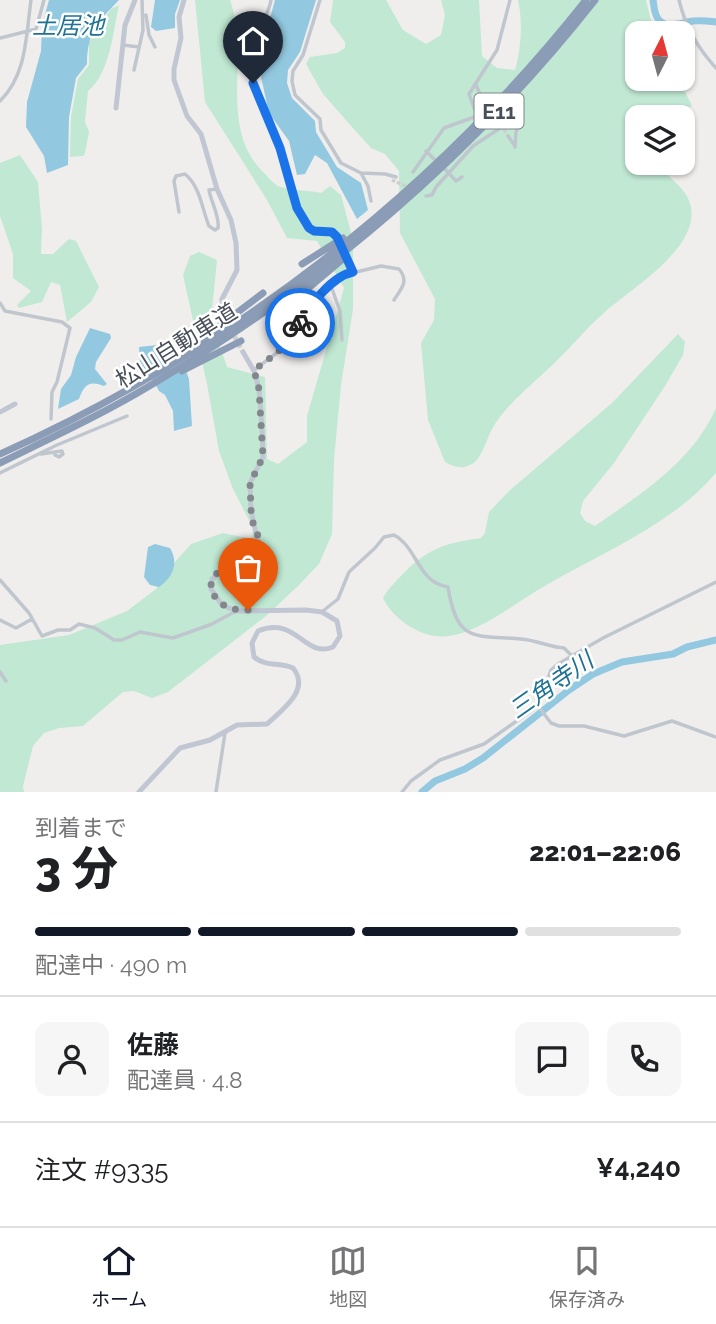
<!DOCTYPE html>
<html lang="ja">
<meta charset="utf-8">
<style>
:root{--surface:#fff;--page:#f6f6f6;--text:#202124;--muted:#757577;--line:#e0e0e0;--accent:#111827}
body{margin:0;font-family:Raleway,"Noto Sans JP",sans-serif;background:var(--page);color:var(--text);height:100vh;display:flex;flex-direction:column;font-size:26px;white-space:nowrap}
*{box-sizing:border-box;margin:0}
p{font-size:23px;color:var(--muted)}
.icon{flex:none;width:38px;height:38px;fill:none;stroke:currentColor;stroke-width:2;stroke-linecap:round;stroke-linejoin:round}
.map{position:relative;height:792px;overflow:hidden}
.side{display:flex;flex-direction:column;background:var(--surface);flex:1}
.side>*{flex:none}
.needle{width:46px;rotate:6deg}
.controls{position:absolute;left:625px;top:21px;display:grid;gap:14px}
.controls a{display:grid;place-items:center;width:70px;height:70px;border-radius:14px;background:var(--surface);box-shadow:0 2px 5px #0004;font-size:35px}
.pin{position:absolute;display:grid;place-items:center;width:60px;height:60px;color:#fff;margin:-72px -30px;border-radius:50% 50% 50% 0;rotate:-45deg;box-shadow:0 0 7px #0007}
.pin .icon{rotate:45deg}
.courier{position:absolute;display:grid;place-items:center;width:70px;height:70px;margin:-35px;border:5px solid #1a73e8;border-radius:50%;background:#fff;color:#222;box-shadow:0 2px 9px #0007}
.summary em{font-style:normal;font-weight:800}
.summary div{display:flex;flex-direction:column-reverse}
.summary{display:flex;align-items:center;justify-content:space-between;height:119px;padding:0 35px}
h1{font-size:46px;font-weight:800;line-height:52px}
.bar{display:grid;grid-template-columns:repeat(4,1fr);gap:10px 7px;align-content:center;height:84px;padding:0 35px}
.bar i{height:9px;border-radius:5px;background:var(--line)}
.bar .selected{background:var(--accent)}
.bar p{grid-column:span 4}
.line{display:flex;align-items:center;gap:18px;padding:0 35px;border-top:2px solid var(--line)}
.line div{flex:1}
.round{display:grid;place-items:center;flex:none;width:74px;height:74px;border-radius:14px;background:var(--page)}
.tab-bar{display:flex;justify-content:space-around;align-items:center;height:98px;border-top:2px solid var(--line);background:var(--surface);font-size:19px;color:var(--muted)}
.tab-bar a{display:grid;justify-items:center;gap:4px}
.tab-bar .selected{color:var(--accent)}
.map>svg:first-child{display:block}
.green{fill:#c0e8d3}
.water{fill:#93c9e0}
.lines{fill:none;stroke-linecap:round;stroke-linejoin:round}
.river{stroke:#93c9e0;stroke-width:7}
.street-tunnel{stroke:#cececf;stroke-width:3.5;stroke-dasharray:3.5 2;stroke-linecap:butt}
.secondary-tunnel{stroke:#cececf;stroke-width:5;stroke-dasharray:5 2.5;stroke-linecap:butt}
.street{stroke:#c0c6ce;stroke-width:3.5}
.secondary{stroke:#c0c7d2;stroke-width:5}
.highway{stroke:#8b9cb6;stroke-width:7}
.done{stroke:#83878c;stroke-width:7;stroke-dasharray:0 12.6}
.route{stroke:#1a73e8;stroke-width:9}
.labels{text-anchor:middle;dominant-baseline:central;stroke-width:5;stroke-linejoin:round;paint-order:stroke}
.shield{fill:#fff;stroke:#7f848a;stroke-width:2}
.shield-label{font-size:21px;font-weight:bold;fill:#484f58}
.street-label{font-size:23px;fill:#484f58;stroke:#fff}
.water-label{font-size:24px;font-style:italic;fill:#1e7295;stroke:#fff}
</style>
<div class="map">
<svg width="716" height="792" viewBox="0 0 716 792">
<rect width="100%" height="100%" fill="#f0eeed"/>
<path class="green" d="M195 0H230C251 58 216 129 266 175 269 178 274 184 278 186 290 191 308 190 321 193L330 186 341 195 353 240V309L341 385 334 460 332 534 319 564 299 585 266 616 168 692 152 698 134 691 123 692 83 726 59 728 44 733 33 746 23 786 24 792H0V645L69 635 127 611 156 589 167 571 191 544 223 533 252 539 253 528 233 489 219 451 207 384 183 275 190 256 199 252 217 260 211 319 227 367 265 377 267 459 278 464 307 442V416L344 288 317 241 287 238 267 200 205 102Z
M333 0H386L403 30 426 44 441 35 445 15 441 0H479L482 56 497 68 515 70C521 50 523 21 518 0H646L654 33H637V79H679L692 106 673 117H637V163H657C667 177 685 187 690 203 703 246 632 288 606 311 585 329 567 352 546 371 527 389 505 406 492 429 486 440 482 460 470 465 460 470 453 466 445 462L428 420 421 343 434 320 435 299 400 233 399 171 385 154 371 148 352 127 323 94 306 64 310 57 337 53 345 48V42L330 22Z
M119 5C113 31 110 74 88 91L85 122 89 132 85 153 83 156 70 157 71 117 78 79 89 65V43L111 9Z
M20 155 38 182 42 229 41 254H53L69 239 76 241 99 287 91 302 67 322 60 285 51 282 42 302 19 308 17 305 31 291 13 278V254L0 216V163Z
M678 334 685 342 683 355 665 386 614 463 583 501 580 513 585 521 595 526C641 494 693 461 716 408V473C672 525 601 553 543 587 515 603 480 632 448 636 424 640 393 620 383 598 388 589 394 583 401 576 426 549 445 543 481 538L485 533 489 512 509 491 612 403Z"/>
<path class="water" d="M49 0H119C99 21 87 32 87 64L76 78 69 117 68 165 47 173 44 156 26 127 27 102 41 51 42 25Z
M155 0H180L175 14V28L156 31 151 27Z
M275 0H316L300 52 288 70 287 83 292 98 315 121 316 132 337 167 361 183 368 210 357 219 327 163 315 155 305 174 297 175 289 141 269 113 261 77 264 40Z
M90 328 110 334 111 338 96 362 95 369 107 384 104 386C89 380 84 385 79 399L58 409 61 389 71 375 76 357Z
M176 343 189 379 192 426 174 431 173 411 165 395 159 391 148 371 140 365 139 347Z
M155 544 170 548C179 563 173 577 159 587L150 585 144 577 148 547Z"/>
<g class="lines">
<path class="river" d="M653 0C654 5 654 12 657 17 664 31 682 22 693 21 701 20 708 21 716 22
M422 792 435 781 465 769 483 758 569 690 593 674 622 662 673 654 687 647 716 640"/>
<path class="street-tunnel" d="M480 94 489 107
M495 116 508 136
M392 180 408 187"/>
<path class="secondary-tunnel" d="M231 330 243 352"/>
<path class="street" d="M271 0C269 12 264 19 259 30 253 41 252 54 251 67 251 96 269 121 280 148 290 171 291 217 314 231L332 232 339 241
M320 0 303 55 293 71 292 81 295 95 320 119 321 130 341 163 361 173 368 186 371 201
M679 0C686 28 697 47 716 68
M146 15 149 35 155 47
M0 38 36 29 44 0
M123 45 139 47
M134 70 143 30 142 0
M476 85 480 94
M0 101C27 75 26 35 31 0
M508 136 515 146
M426 151 437 162
M443 167 456 181 462 177
M413 172 444 128 477 116 469 94 497 50 510 0
M361 173 385 174 396 177
M426 196 432 195 436 187 473 146 520 115 522 118 516 132 515 147
M179 212 174 181 176 176 185 174C200 186 202 209 209 226L215 230 218 228C220 217 211 202 209 190L217 189
M345 254 353 272
M331 286 340 311 342 340
M0 303 5 311 62 322 70 328 57 382 52 392 51 419
M254 370 278 352 290 339 310 305 344 275 381 266 399 269C409 281 402 288 394 300
M41 454 62 451 63 454 59 457 55 455
M0 473 57 445 127 416
M0 580 29 613 42 636 58 630H70L79 624 95 628 114 640H122L140 632 173 638 212 624 236 611
M323 611 338 599 349 572 375 548 384 537 394 535C418 548 418 583 448 587 457 643 473 635 521 639 536 640 549 647 564 648L572 656
M0 620 16 628 32 619
M0 672 6 681
M538 706 551 723 559 726H584L624 736 672 721 716 737
M216 792 225 733
M402 792 411 781 440 760 484 744 538 706 551 670 558 664 603 638 716 582"/>
<path class="secondary" d="M184 0 179 17 181 38 174 69V80L187 116 201 134 217 189 231 220 236 243 237 270 222 299 223 316
M116 108 125 25 135 0
M0 412 15 404
M139 792 180 748 210 740 237 725 267 724C282 710 311 690 293 668 280 662 266 667 254 657L252 643 258 631C296 615 305 659 333 647L340 636 337 621 322 612 306 610 236 611 222 605 211 589 212 579 220 572C234 569 241 582 254 584L265 579 269 565 257 538 251 510 250 483 263 457 262 427 259 389 254 371 243 352"/>
<path class="highway" d="M302 264 343 238
M274 317 344 258
M197 343 263 293
M182 371 241 341
M0 454C228 352 431 196 586 0
M0 463C51 438 103 414 151 385 321 285 473 155 595 0"/>
</g>
<g class="lines">
<path class="done" d="M248 610C229 611 211 603 211 582L217 573 227 571 246 583 257 584 265 579 269 571 267 559 253 523 251 510 250 483 263 457 259 389 254 370 278 352 300 323"/>
<path class="route" d="M253 83 280 148 297 208 309 228 314 231 332 232 337 237 353 272C332 276 310 305 300 323"/>
</g>
<g class="labels">
<rect class="shield" x="474.5" y="93.5" width="49" height="35" rx="5"/>
<g class="shield-label">
<text x="499" y="111">E11</text>
</g>
<g class="street-label">
<text transform="translate(176 345) rotate(-32)">松山自動車道</text>
</g>
<g class="water-label">
<text x="68" y="25">土居池</text>
<text transform="translate(551 685) rotate(-35)">三角寺川</text>
</g>
</g>
</svg>
<div class="controls">
<a><svg class="needle" viewBox="-14 -14 28 28"><path d="M0-13l5 13h-10z" fill="#e53935"/><path d="M0 13l5-13h-10z" fill="#757577"/></svg></a>
<a><svg class="icon" aria-label="layers" viewBox="0 0 24 24"><path d="M12 4l9 5-9 5-9-5zM3 14l9 5 9-5"/></svg></a>
</div>
<div class="pin" style="left:248px;top:610px;background:#ea580c"><svg class="icon" aria-label="bag" viewBox="0 0 24 24"><path d="M5 8h14l-1 12H6zM9 8a3 3 0 0 1 6 0"/></svg></div>
<div class="pin" style="left:253px;top:83px;background:#1f2937"><svg class="icon" aria-label="home" viewBox="0 0 24 24"><path d="M3 11l9-7 9 7M6 9v11h12V9"/></svg></div>
<div class="courier" style="left:300px;top:323px"><svg class="icon" aria-label="bike" viewBox="0 0 24 24"><circle cx="6" cy="16" r="4"/><circle cx="18" cy="16" r="4"/><path d="M6 16l4-8h5l3 8M10 8l3 8H6M13 5h3"/></svg></div>
</div>
<section class="side">
<div class="summary"><div><h1>3 分</h1><p>到着まで</p></div><em>22:01–22:06</em></div>
<div class="bar"><i class="selected"></i><i class="selected"></i><i class="selected"></i><i></i><p>配達中 · 490 m</p></div>
<div class="line" style="height:126px"><a class="round"><svg class="icon" aria-label="person" viewBox="0 0 24 24"><circle cx="12" cy="8" r="4"/><path d="M4 21q1-7 8-7t8 7"/></svg></a><div><b>佐藤</b><p>配達員 · 4.8</p></div><a class="round"><svg class="icon" aria-label="chat" viewBox="0 0 24 24"><path d="M4 5h16v11H9l-5 4z"/></svg></a><a class="round"><svg class="icon" aria-label="phone" viewBox="0 0 24 24"><path d="M5 4h4l2 5-3 2q2 4 5 5l2-3 5 2v4C11 20 4 13 5 4z"/></svg></a></div>
<div class="line" style="height:91px"><div>注文 #9335</div><b>¥4,240</b></div>
</section>
<nav class="tab-bar">
<a class="selected"><svg class="icon" aria-label="home" viewBox="0 0 24 24"><path d="M3 11l9-7 9 7M6 9v11h12V9"/></svg>ホーム</a>
<a><svg class="icon" aria-label="map" viewBox="0 0 24 24"><path d="M3 6l6-2 6 2 6-2v14l-6 2-6-2-6 2zM9 4v14M15 6v14"/></svg>地図</a>
<a><svg class="icon" aria-label="saved" viewBox="0 0 24 24"><path d="M7 4h10v16l-5-4-5 4z"/></svg>保存済み</a>
</nav>
